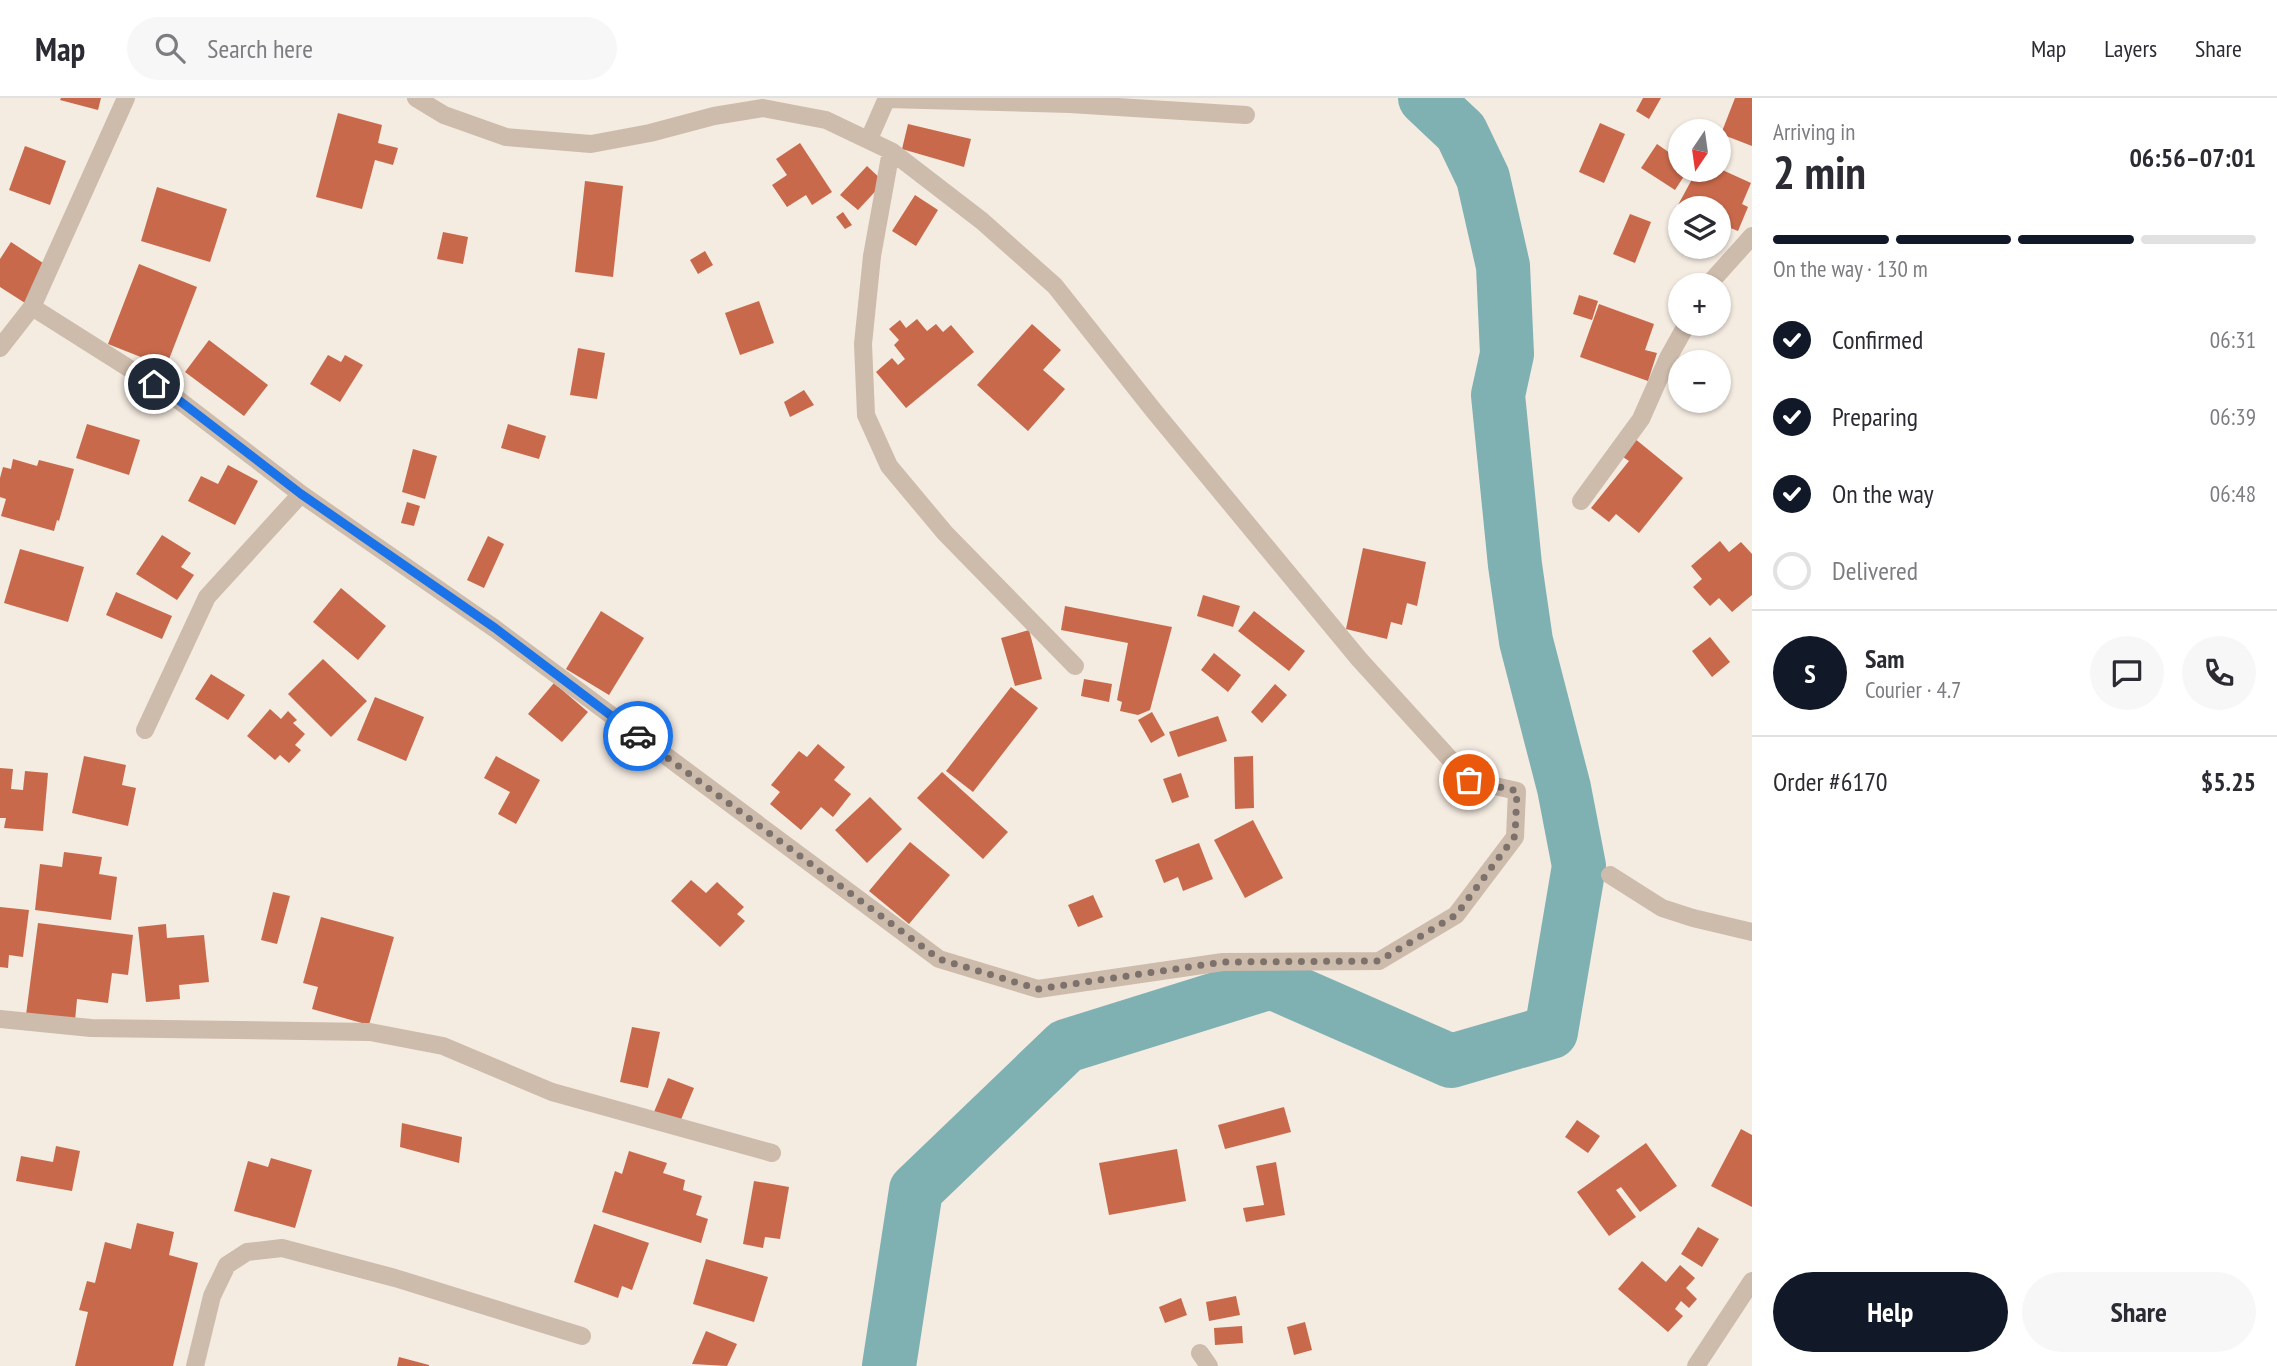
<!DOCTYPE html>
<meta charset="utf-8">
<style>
:root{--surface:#fff;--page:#f7f7f7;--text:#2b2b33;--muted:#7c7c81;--line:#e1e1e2;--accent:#111827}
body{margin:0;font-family:"PT Sans Narrow",sans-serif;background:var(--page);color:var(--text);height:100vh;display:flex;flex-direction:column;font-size:26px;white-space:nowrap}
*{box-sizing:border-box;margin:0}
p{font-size:23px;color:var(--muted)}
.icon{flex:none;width:38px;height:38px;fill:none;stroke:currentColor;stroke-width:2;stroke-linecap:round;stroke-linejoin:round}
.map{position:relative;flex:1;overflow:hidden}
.side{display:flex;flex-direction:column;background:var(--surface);width:525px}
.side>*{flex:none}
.needle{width:46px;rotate:193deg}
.tools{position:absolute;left:1668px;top:21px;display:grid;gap:14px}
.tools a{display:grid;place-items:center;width:63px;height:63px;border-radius:50%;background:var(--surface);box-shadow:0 2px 5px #0004;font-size:35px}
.pin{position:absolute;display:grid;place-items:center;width:60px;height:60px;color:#fff;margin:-30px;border:4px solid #fff;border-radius:50%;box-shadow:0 2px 7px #0007}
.courier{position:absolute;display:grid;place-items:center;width:70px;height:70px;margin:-35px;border:5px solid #1a73e8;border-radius:50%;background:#fff;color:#222;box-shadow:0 2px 9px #0007}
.head em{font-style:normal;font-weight:700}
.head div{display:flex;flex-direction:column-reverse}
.head{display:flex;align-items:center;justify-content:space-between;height:119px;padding:0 21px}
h1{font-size:46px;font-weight:700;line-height:52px}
.bar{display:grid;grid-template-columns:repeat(4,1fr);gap:10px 7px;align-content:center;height:84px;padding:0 21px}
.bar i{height:9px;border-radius:5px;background:var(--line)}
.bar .current{background:var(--accent)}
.bar p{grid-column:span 4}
.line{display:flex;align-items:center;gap:18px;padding:0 21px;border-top:2px solid var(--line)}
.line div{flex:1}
.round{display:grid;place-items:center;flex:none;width:74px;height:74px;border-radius:37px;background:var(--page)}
ol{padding:0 21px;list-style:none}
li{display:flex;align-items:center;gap:21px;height:77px}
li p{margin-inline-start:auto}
li .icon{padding:7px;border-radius:50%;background:var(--accent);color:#fff;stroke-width:4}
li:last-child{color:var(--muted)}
li i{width:38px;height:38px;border:4px solid var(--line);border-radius:50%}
.button{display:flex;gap:14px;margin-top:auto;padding:14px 21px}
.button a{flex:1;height:80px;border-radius:42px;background:var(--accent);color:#fff;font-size:28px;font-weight:700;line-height:80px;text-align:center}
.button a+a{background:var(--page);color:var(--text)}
header{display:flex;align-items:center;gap:42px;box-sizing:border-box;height:98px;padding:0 35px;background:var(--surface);border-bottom:2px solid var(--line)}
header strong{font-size:33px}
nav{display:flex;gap:38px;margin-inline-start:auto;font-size:24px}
.search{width:490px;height:63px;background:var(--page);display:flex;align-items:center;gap:18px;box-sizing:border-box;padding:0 24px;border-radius:38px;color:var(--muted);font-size:26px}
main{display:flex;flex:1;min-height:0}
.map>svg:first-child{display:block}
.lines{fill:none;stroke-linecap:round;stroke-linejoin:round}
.river{stroke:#7fb0b2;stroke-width:54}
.building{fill:#c8694b}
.minor{stroke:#cdbbac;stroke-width:18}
.done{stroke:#7c716b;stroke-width:7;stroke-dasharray:0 12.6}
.route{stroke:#1a73e8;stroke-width:9}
</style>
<header>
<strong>Map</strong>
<div class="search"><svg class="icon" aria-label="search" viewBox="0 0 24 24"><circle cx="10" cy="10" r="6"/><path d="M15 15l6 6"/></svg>Search here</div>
<nav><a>Map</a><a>Layers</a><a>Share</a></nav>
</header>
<main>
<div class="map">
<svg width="1752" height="1268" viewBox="0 0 1752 1268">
<rect width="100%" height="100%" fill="#f4ebe1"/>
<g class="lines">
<path class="river" d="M889 1268 916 1092 1066 948 1271 884 1451 963 1551 934 1579 768 1564 690 1526 543 1515 467 1498 297 1507 256 1503 168 1483 80 1461 34 1425 0"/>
</g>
<path class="building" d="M61 0H101L98 12 60 2Z
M1643 0H1661L1649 21 1636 13Z
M1735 0H1752V48L1721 36Z
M338 15 382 27 378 45 398 50 393 67 375 62 362 111 316 99Z
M1600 25 1625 36 1604 85 1579 74Z
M908 26 971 41 964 69 902 51Z
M800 45 832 94 812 107 806 97 787 109 772 87 787 77 776 61Z
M1657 46 1680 62V72H1688L1675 92 1641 70Z
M25 48 66 63 50 107 9 92Z
M867 68 884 84 858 112 840 97Z
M1718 70 1751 85 1742 106 1748 109 1738 133 1718 125V110H1686L1678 107 1697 72Z
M585 83 623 88 613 179 575 174Z
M157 89 227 111 210 164 141 143Z
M915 97 938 112 916 148 892 133Z
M843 114 852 127 845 131 836 119Z
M1630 116 1651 124 1635 165 1613 156Z
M443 134 468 139 463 166 437 161Z
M11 144 49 169 25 205 0 189V161Z
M705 153 713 167 698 176 690 162Z
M139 166 197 189 166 269 108 246Z
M1579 197 1598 203 1592 222 1573 216Z
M759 203 774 245 740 257 725 215Z
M1599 206 1654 226 1645 252 1657 255 1648 283 1580 259Z
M917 221 927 233 936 226 943 234 951 227 974 254 906 310 876 274 892 260 898 267 905 261 894 247 899 242 889 231 900 222 906 230Z
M1032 226 1061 252 1043 272 1065 291 1028 333 977 287Z
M209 242 268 287 244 318 185 274Z
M578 250 605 255 597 301 570 297Z
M328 257 341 264 345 257 363 267 340 304 310 286Z
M804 292 814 307 790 319 784 304Z
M87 326 140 342 129 377 76 360Z
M508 326 546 338 539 361 501 350Z
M1634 340 1683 380 1639 435 1616 416 1609 424 1591 410 1629 363 1620 357Z
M413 351 437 358 425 401 402 394Z
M13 361 37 368 39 362 74 371 59 423 57 422 54 433 1 418 6 401 0 399V380L3 369 11 371Z
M228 367 258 383 235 427 188 403 201 378 218 386Z
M407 404 420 408 414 428 401 425Z
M162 437 191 455 181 469 194 477 177 502 136 476Z
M488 438 504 446 484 490 467 482Z
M1720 443 1729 454 1741 444 1752 456V497L1732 514 1719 500 1710 508 1693 489 1702 481 1691 468Z
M1363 450 1426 464 1417 508 1407 505 1402 527 1391 524 1387 541 1346 531Z
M20 451 84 469 68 524 4 505Z
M341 490 386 528 358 562 313 524Z
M116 494 172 518 162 541 106 517Z
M1203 497 1240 508 1233 529 1197 518Z
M1065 508 1172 529 1150 612 1138 617 1120 613 1122 604 1117 602 1128 545 1061 532Z
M601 513 644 540 609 597 566 571Z
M1254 513 1305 553 1289 573 1238 533Z
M1029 532 1042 581 1015 588 1001 540Z
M1710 539 1730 564 1712 579 1692 553Z
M1214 555 1241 577 1228 594 1201 572Z
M323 561 367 603 331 639 288 596Z
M211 576 245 597 228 622 195 601Z
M1084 581 1112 586 1109 604 1081 598Z
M554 585 588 614 562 644 528 616Z
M1275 586 1287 597 1262 625 1251 614Z
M1011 589 1038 610 973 694 946 673Z
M375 599 424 619 406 663 357 642Z
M270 611 281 621 288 613 297 622 293 625 305 636 295 647 301 652 289 665 280 657 275 662 247 638Z
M1152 614 1165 637 1151 645 1138 622Z
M1218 618 1227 643 1178 659 1169 634Z
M818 646 845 669 834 682 851 696 833 719 821 709 801 732 770 706 780 694 771 687 799 653 807 659Z
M84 658 126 667 122 687 136 690 128 728 72 715Z
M496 658 540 682 516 726 498 716 510 694 484 680Z
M1253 658 1254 710 1235 711 1234 659Z
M0 670 13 671 11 691 23 692 25 673 48 675 43 733 4 730 6 720H0Z
M942 674 1008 734 983 761 917 700Z
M1181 675 1189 699 1172 705 1163 681Z
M870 699 902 731 867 765 835 732Z
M1253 722 1283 780 1245 800 1214 742Z
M910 744 950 777 909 826 869 793Z
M1199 745 1213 781 1183 793 1178 779 1164 785 1155 762Z
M64 754 102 759 99 776 117 779 111 822 35 812 40 766 62 769Z
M691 782 706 795 717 784 744 809 737 816 745 823 720 849 671 803Z
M273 794 290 798 277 846 261 842Z
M1093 797 1103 819 1078 829 1068 807Z
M0 809 29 812 23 859 9 857 8 870 0 869Z
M321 819 394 839 369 927 312 911 318 889 303 885Z
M38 825 133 837 128 877 112 875 108 905 77 901 75 923 26 917Z
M166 826 167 840 204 837 209 884 179 887 180 901 146 904 138 829Z
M632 929 660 934 648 990 620 984Z
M668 980 694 990 680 1024 654 1014Z
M1284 1009 1291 1034 1225 1051 1218 1027Z
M1577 1022 1600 1038 1588 1055 1565 1039Z
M402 1025 462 1039 459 1065 400 1049Z
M1741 1031 1752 1037V1109L1711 1088Z
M1646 1045 1677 1088 1640 1114 1621 1089 1616 1092 1636 1119 1609 1138 1577 1094Z
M56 1048 80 1053 72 1093 16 1083 21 1058 53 1064Z
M1177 1051 1186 1103 1109 1117 1099 1065Z
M629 1053 667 1065 663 1075 685 1082 683 1092 702 1098 696 1117 708 1121 701 1145 602 1114 615 1073 622 1076Z
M271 1060 312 1072 295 1130 234 1113 248 1063 268 1069Z
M1276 1064 1285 1117 1246 1124 1243 1110 1264 1107 1256 1068Z
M754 1083 789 1089 780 1141 765 1139 763 1150 743 1146Z
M137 1125 174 1134 169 1157 198 1165 173 1268H75L88 1214 79 1212 87 1183 95 1185 105 1144 131 1151Z
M594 1126 649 1145 632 1192 622 1188 618 1200 574 1184Z
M1698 1129 1719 1141 1702 1169 1681 1156Z
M706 1161 768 1179 754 1224 693 1206Z
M1642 1163 1666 1184 1680 1167 1695 1180 1686 1190 1697 1201 1689 1210 1681 1203 1675 1211 1683 1218 1668 1234 1618 1191Z
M1236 1198 1240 1217 1209 1223 1206 1204Z
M1181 1200 1187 1217 1165 1225 1159 1209Z
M1305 1224 1312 1252 1294 1257 1287 1229Z
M1242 1228 1243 1245 1215 1247 1214 1230Z
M706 1233 737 1246 727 1268 692 1266Z
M399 1259 429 1267V1268H397Z"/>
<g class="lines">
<path class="minor" d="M887 1 1070 6 1246 17
M869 41 887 0
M891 53 872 158 863 246 866 317 889 368 945 435 1075 568
M1708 187 1752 138
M32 209 176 300 301 396 494 530 939 861 1038 891 1223 864 1379 863 1456 817 1515 739 1517 693 1469 682 1359 561 1154 313 1055 188 982 123 891 53 826 22 763 10 714 18 650 35 591 46 506 39 444 17 416 0
M0 250 32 209 126 0
M1581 403 1641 321 1668 260 1687 226
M145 632 207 499 301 396
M1610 777 1662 810 1693 820 1752 834
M0 921 91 930 370 934 443 948 552 994 772 1055
M1200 1255 1209 1268
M195 1268 212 1198 227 1167 247 1154 282 1150 395 1180 582 1238
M1696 1268 1752 1183"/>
</g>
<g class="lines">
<path class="done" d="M638 638 939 861 1038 891 1223 864 1379 863 1456 817 1515 738 1517 693 1469 682"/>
<path class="route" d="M154 286 176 300 301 396 495 530 638 638"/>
</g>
</svg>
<div class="tools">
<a><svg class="needle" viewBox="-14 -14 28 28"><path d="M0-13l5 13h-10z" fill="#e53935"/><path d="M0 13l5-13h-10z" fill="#7c7c81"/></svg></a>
<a><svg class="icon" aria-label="layers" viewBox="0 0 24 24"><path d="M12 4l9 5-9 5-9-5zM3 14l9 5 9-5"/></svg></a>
<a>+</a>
<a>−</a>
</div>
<div class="pin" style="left:1469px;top:682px;background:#ea580c"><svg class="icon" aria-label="bag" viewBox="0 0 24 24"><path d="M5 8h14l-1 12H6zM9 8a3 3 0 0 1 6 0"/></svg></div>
<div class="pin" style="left:154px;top:286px;background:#1f2937"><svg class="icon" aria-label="home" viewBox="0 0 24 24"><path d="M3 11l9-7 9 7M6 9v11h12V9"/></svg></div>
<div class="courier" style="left:638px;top:638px"><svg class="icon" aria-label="car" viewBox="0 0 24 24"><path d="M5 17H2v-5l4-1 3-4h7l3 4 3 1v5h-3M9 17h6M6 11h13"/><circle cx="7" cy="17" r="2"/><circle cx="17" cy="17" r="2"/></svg></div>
</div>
<section class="side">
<div class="head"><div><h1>2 min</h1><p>Arriving in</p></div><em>06:56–07:01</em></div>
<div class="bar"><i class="current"></i><i class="current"></i><i class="current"></i><i></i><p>On the way · 130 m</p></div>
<ol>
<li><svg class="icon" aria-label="check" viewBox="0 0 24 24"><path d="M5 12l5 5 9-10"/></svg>Confirmed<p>06:31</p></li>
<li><svg class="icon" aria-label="check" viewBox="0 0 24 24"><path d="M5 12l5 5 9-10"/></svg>Preparing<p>06:39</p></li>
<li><svg class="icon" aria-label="check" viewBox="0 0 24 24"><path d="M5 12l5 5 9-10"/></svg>On the way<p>06:48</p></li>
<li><i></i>Delivered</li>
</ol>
<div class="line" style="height:126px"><b class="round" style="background:var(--accent);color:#fff">S</b><div><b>Sam</b><p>Courier · 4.7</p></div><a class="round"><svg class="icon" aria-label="chat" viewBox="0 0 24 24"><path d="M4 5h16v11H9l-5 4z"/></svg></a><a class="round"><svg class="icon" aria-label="phone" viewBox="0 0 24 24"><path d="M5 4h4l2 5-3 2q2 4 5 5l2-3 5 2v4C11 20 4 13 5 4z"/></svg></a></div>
<div class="line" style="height:91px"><div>Order #6170</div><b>$5.25</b></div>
<div class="button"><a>Help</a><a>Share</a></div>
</section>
</main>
